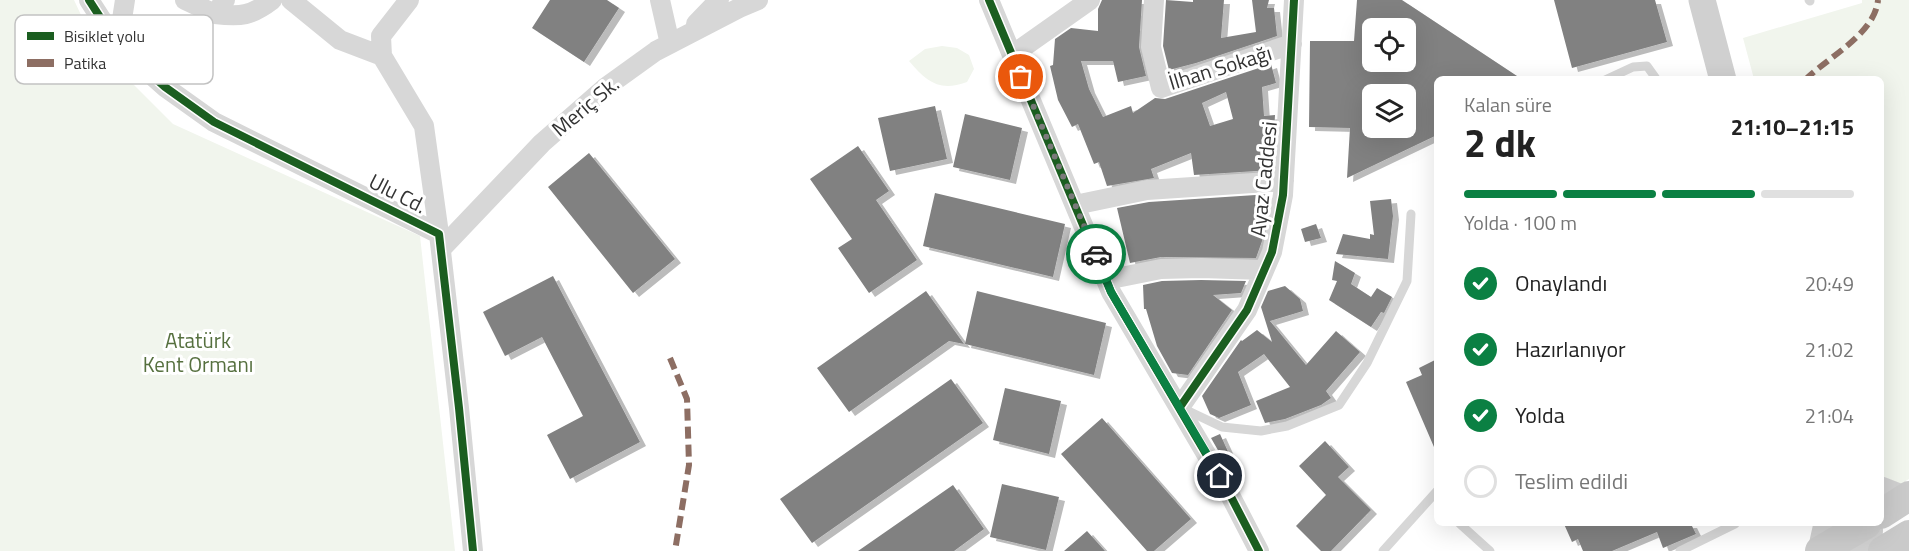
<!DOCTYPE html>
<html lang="tr">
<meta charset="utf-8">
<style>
:root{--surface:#fff;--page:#f2f2f2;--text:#222;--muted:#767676;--line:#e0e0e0;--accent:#0b8043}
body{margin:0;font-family:"Titillium Web",sans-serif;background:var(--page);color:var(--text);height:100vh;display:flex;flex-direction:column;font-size:22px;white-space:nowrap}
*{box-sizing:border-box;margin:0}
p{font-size:20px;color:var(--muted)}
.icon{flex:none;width:33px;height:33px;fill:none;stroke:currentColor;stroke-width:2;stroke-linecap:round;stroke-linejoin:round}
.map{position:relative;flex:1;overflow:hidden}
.drawer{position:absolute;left:1434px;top:76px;width:450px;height:450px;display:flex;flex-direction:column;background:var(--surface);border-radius:9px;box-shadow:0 6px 24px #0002}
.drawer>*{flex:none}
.tools{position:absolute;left:1362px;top:18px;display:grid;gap:12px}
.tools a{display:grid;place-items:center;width:54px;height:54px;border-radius:9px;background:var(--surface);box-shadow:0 6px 24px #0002;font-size:30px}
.pin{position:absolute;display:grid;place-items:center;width:51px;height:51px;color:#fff;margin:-26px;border:3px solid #fff;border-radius:50%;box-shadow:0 2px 6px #0007}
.courier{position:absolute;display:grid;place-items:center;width:60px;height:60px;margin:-30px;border:4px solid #0b8043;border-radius:50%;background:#fff;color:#222;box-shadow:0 2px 8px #0007}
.headline em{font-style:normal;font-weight:700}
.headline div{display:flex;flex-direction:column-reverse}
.headline{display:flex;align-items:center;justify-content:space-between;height:102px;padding:0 30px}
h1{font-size:39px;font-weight:700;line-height:45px}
.bar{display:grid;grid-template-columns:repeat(4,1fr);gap:9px 6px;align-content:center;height:72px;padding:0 30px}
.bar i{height:8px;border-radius:4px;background:var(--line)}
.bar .active{background:var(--accent)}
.bar p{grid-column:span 4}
ol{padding:0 30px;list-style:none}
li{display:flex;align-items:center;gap:18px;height:66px}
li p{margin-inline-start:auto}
li .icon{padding:6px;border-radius:50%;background:var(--accent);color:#fff;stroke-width:4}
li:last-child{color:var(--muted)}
li i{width:33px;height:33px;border:3px solid var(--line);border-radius:50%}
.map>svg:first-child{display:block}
.green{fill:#f1f5ed}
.building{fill:#818181;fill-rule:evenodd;filter:url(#shadow)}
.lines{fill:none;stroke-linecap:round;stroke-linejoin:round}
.service{stroke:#d7d7d7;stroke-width:9}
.minor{stroke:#d7d7d7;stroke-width:20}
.secondary{stroke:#d0d0d0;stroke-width:27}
.primary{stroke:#cacaca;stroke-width:30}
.quiet{stroke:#8d6e63;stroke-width:6;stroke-dasharray:12 6;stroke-linecap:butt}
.cycleway-casing{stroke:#fff;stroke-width:11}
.cycleway{stroke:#1b5e20;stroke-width:8}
.done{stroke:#7a7a7a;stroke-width:6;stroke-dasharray:0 10.8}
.route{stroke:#0b8043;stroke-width:8}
.labels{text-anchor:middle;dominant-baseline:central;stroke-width:6;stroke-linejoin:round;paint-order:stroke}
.street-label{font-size:21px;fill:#333;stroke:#fff}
.park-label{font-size:21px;fill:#56703f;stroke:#fff}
.key{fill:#fff;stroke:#c2c2c2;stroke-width:1.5}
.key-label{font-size:16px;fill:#333}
</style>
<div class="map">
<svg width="1909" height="551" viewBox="0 0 1909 551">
<defs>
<filter id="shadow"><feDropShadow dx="6" dy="4" stdDeviation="0" flood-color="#0004"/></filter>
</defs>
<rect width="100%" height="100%" fill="#fff"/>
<path class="green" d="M0 0H74L96 47 173 124 420 236 455 551H0Z
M1862 0H1909V479L1901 484 1881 476V80L1754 79 1743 38 1862 3Z
M942 46 957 48 969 55 974 69 967 82C939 92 927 82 909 61L925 49Z"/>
<path class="building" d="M550 0H607L619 8 584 62 532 28Z
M1102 0H1142L1139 47 1146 76 1118 82 1113 61H1081L1089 89 1103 117 1131 106 1133 113 1155 98 1165 99 1271 64 1276 83 1262 87 1264 116 1275 115 1272 170 1194 175 1191 153 1151 169 1154 178 1107 186 1099 162 1094 164 1078 124 1072 127 1058 100 1050 66 1053 65 1055 39 1071 28 1098 31V9ZM1226 92 1233 119 1210 126 1202 103Z
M1166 0 1193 2V0H1224L1221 38 1256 32 1252 0H1269L1267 8H1274L1277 36 1196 63 1169 70 1163 46Z
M1357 0H1402L1523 80H1437V135L1347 178 1350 128 1309 127 1310 41H1354ZM1372 28H1406V62H1372ZM1372 94H1406V128H1372Z
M1554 0H1655L1667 42 1572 68Z
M935 106 947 159 890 171 878 118Z
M965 114 1022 128 1010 180 953 167Z
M858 146 889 191 876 200 917 260 869 293 838 248 852 239 810 179Z
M589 153 675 259 633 293 548 187Z
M935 193 1065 224 1053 277 923 246Z
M1271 194 1267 216H1261L1262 241 1256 258 1161 257 1130 263 1117 208 1149 202Z
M1391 199 1393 216 1388 259 1336 254 1343 234 1370 239V234L1374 235 1370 201Z
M1316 224 1321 238 1305 242 1301 229Z
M1335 261 1355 273 1351 284 1371 297 1377 288 1392 297 1384 313 1381 312 1371 327 1329 300 1337 281 1332 280Z
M553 276 640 442 570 479 547 435 583 416 542 337 505 356 483 312Z
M1201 280 1246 281 1241 293 1213 295 1232 310 1188 375 1172 373 1157 346 1146 309H1144L1143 285 1162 281Z
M1285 286 1300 299 1303 311 1270 321 1306 365 1336 331 1360 352 1326 391 1331 398 1321 405 1285 419 1265 423 1256 401 1290 387 1264 354 1238 372 1251 405 1219 418 1210 414 1202 396 1241 340 1242 341 1257 330 1272 342 1261 307 1268 291Z
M926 291 964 344 949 341 849 412 817 368Z
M977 291 1106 323 1094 375 965 344Z
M1437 359V454L1406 382 1422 375 1419 368Z
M951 379 983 423 812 543 780 499Z
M1005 388 1061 401 1049 454 993 440Z
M1102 418 1191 519 1154 551H1147L1061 454Z
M1220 434 1230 456 1223 459 1211 438Z
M1325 441 1349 467 1338 477 1371 510 1331 551H1321L1296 526 1326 495 1299 466Z
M1002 484 1059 497 1046 550 990 537Z
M953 485 984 529 954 551H858Z
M1564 524H1691L1696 534 1663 548 1657 532 1612 551H1583L1578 539 1572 542Z
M1087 531 1105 551H1064Z"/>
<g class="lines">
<path class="service" d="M1809 0 1810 1
M1605 80 1633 67 1647 66 1657 80
M1182 408 1222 427 1261 431 1287 426 1339 405 1367 363 1407 281 1411 214
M1460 524 1490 551
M1383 551 1437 491
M1680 551 1735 524"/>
<path class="minor" d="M89 0 118 45 165 87 214 122 439 234 459 408 473 551
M185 0 215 14 225 0
M291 0 340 40 382 56
M409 0 381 36 382 56 424 126 439 234
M660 0 670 44
M989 0 1111 292 1229 493 1259 551
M1154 0 1151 47 1161 88 1292 44
M215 14C241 17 251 16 272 0
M696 24 719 0
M118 45 125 0
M1012 55 1090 0
M1075 205 1147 190 1284 181
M441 249 542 143 606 87 656 51 739 8 758 0
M1106 280 1161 269 1201 268 1263 270
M1180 407 1247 310 1272 252 1283 195 1294 0"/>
<path class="secondary" d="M1702 0 1723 80
M1881 490 1904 499
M1821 551 1827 524
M1856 551C1868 542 1871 539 1869 524"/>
<path class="primary" d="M1881 514 1909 496
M1820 551 1866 524
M1883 551 1909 535"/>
<path class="quiet" d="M1805 80C1828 57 1875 34 1878 0
M670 358 687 399 689 465 675 551"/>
<g class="cycleway-casing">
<path id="cycleway" d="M89 0 118 45 165 87 214 122 439 234 459 408 473 551
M989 0 1111 292 1229 493 1259 551
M1180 407 1247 310 1272 252 1283 195 1294 0"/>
</g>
<use href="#cycleway" class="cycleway"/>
</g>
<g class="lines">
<path class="done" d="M1021 77 1096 254"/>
<path class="route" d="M1096 254 1111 292 1220 476"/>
</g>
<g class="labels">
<g class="street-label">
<text transform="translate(1220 67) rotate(-17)">İlhan Sokağı</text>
<text transform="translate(585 106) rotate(-40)">Meriç Sk.</text>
<text transform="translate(1263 179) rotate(-84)">Ayaz Caddesi</text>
<text transform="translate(398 193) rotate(27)">Ulu Cd.</text>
</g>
<g class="park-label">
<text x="198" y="340">Atatürk<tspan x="198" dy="24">Kent Ormanı</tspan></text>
</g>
</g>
<rect x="15" y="15" width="198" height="69" rx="9" class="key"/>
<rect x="27" y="32" width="27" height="8" fill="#1b5e20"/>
<rect x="27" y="59" width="27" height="8" fill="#8d6e63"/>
<g class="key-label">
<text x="64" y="42">Bisiklet yolu</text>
<text x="64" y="69">Patika</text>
</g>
</svg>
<div class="tools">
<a><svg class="icon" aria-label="locate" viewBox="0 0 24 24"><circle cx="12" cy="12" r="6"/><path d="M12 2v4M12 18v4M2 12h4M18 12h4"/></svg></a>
<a><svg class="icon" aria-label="layers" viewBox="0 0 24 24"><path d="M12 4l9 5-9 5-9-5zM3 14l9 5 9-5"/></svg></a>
</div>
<div class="pin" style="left:1021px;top:77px;background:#ea580c"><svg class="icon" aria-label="bag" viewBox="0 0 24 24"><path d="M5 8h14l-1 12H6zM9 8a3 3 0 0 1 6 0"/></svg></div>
<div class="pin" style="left:1220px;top:476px;background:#1f2937"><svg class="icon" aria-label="home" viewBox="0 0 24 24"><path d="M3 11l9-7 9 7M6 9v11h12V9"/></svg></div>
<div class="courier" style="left:1096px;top:254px"><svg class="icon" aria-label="car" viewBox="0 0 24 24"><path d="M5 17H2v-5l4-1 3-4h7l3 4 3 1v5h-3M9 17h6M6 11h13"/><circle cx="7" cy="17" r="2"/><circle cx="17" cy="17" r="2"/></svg></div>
<section class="drawer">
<div class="headline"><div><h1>2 dk</h1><p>Kalan süre</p></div><em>21:10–21:15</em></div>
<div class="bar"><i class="active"></i><i class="active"></i><i class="active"></i><i></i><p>Yolda · 100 m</p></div>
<ol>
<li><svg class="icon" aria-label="check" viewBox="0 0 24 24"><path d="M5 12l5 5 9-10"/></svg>Onaylandı<p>20:49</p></li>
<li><svg class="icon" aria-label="check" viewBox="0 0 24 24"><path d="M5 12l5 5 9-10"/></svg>Hazırlanıyor<p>21:02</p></li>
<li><svg class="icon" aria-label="check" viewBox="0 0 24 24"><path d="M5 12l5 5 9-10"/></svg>Yolda<p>21:04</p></li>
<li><i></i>Teslim edildi</li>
</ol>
</section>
</div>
